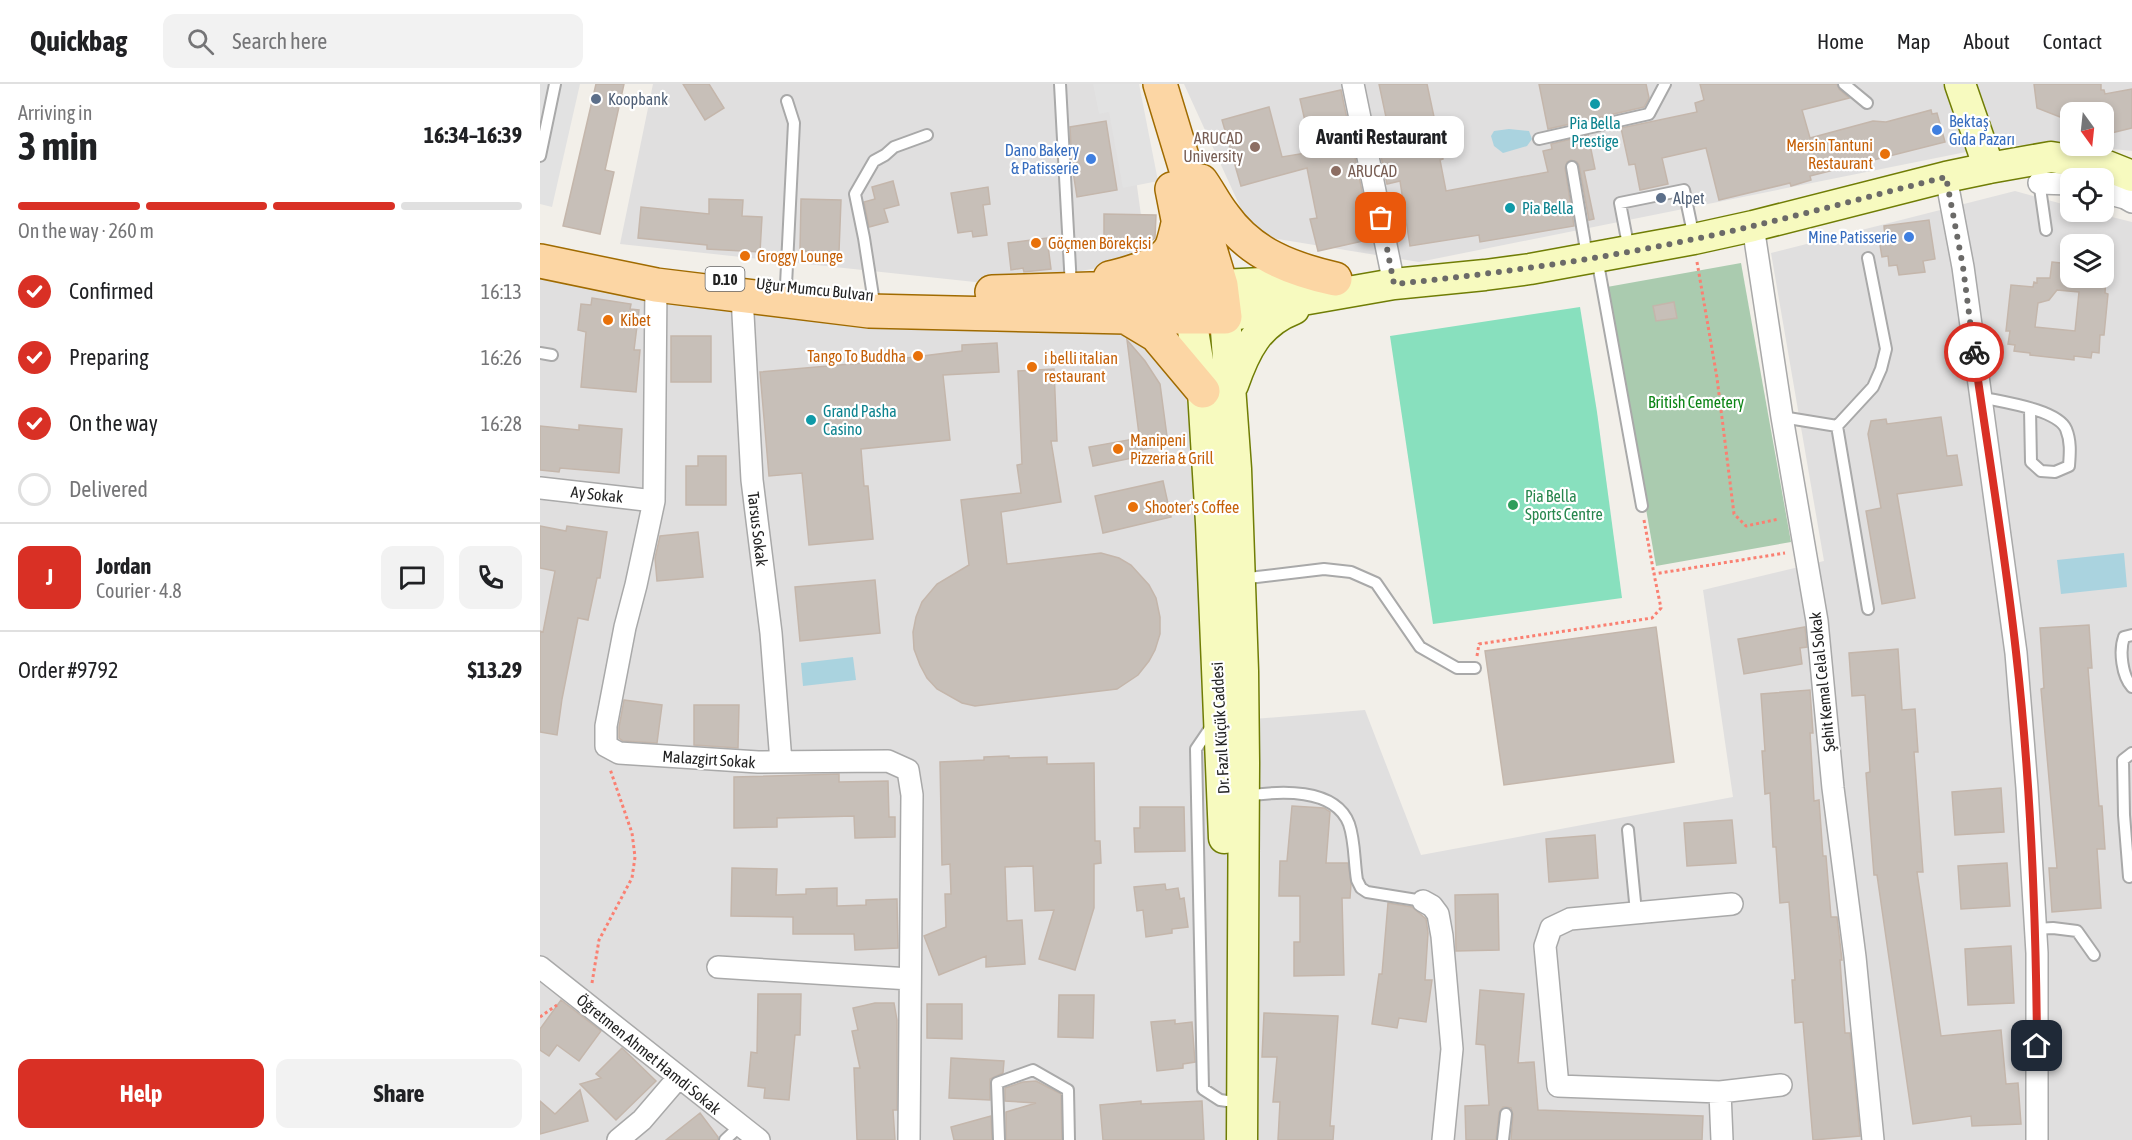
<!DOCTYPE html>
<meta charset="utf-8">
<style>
:root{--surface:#fff;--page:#f2f2f2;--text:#202124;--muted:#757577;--line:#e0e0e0;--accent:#d93025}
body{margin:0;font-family:"Asap Condensed",sans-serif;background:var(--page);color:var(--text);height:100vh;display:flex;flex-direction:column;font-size:22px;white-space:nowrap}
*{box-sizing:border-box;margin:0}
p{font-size:20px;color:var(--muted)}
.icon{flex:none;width:33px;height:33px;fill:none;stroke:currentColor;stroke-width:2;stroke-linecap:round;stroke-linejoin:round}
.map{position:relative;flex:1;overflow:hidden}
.details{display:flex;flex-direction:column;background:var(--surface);width:540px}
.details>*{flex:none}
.needle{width:39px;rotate:165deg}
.tools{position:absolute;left:1520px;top:18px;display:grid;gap:12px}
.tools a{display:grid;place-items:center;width:54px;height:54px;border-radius:12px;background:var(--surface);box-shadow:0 3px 9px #0003;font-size:30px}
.pin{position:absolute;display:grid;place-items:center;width:51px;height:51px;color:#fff;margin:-26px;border-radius:12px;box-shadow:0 3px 9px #0006}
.courier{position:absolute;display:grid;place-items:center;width:60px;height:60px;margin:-30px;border:4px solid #d93025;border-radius:50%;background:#fff;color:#222;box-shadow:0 2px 8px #0007}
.bubble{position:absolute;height:42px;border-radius:12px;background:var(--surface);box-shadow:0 3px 9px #0003;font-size:20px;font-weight:700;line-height:42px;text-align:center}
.head em{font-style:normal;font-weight:700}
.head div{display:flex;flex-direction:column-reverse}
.head{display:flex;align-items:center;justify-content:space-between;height:102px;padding:0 18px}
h1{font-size:39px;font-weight:700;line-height:45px}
.bar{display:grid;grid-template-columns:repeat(4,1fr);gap:9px 6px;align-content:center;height:72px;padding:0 18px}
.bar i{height:8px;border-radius:4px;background:var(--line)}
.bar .selected{background:var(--accent)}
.bar p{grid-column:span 4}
.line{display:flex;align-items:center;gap:15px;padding:0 18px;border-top:2px solid var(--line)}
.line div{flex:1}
.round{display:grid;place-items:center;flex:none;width:63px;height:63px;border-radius:12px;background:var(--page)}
ol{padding:0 18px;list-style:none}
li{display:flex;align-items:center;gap:18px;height:66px}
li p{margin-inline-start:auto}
li .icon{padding:6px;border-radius:50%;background:var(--accent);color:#fff;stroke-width:4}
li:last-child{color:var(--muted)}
li i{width:33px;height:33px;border:3px solid var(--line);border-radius:50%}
.primary-button{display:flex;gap:12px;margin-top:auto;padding:12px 18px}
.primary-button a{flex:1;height:69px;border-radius:12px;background:var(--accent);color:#fff;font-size:24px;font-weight:700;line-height:69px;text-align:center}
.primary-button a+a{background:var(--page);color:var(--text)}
header{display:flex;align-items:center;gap:36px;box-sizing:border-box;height:84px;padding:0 30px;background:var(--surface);border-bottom:2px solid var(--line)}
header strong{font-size:28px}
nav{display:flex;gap:33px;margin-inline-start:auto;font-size:21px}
.search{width:420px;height:54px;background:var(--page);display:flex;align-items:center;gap:15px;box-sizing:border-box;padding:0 21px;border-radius:12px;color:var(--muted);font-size:22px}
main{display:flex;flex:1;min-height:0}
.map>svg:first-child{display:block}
.residential{fill:#e0dfdf;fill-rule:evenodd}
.cemetery{fill:#aacbaf}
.pitch{fill:#88e0be}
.parking{fill:#e2e2e2}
.water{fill:#aad3df}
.building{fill:#c7bfb8;stroke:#c4b6ab;stroke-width:1.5;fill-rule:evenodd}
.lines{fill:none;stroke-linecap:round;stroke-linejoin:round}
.lane-casing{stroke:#a9a9a9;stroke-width:14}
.street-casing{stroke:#a9a9a9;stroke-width:24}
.secondary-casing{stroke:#707d05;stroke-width:33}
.primary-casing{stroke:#a06b00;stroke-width:36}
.path{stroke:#fa8072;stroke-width:3;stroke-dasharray:3 3;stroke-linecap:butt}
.lane{stroke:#fff;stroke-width:10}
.street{stroke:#fff;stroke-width:21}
.secondary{stroke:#f7fabf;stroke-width:30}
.primary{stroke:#fcd6a4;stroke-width:33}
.done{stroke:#6b6a68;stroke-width:6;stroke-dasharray:0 10.8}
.route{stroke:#d93025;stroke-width:8}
.service-dot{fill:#5c6f8a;stroke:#fff;stroke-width:2}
.culture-dot{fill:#0f9aa8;stroke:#fff;stroke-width:2}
.shop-dot{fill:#3f7fe0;stroke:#fff;stroke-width:2}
.education-dot{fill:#8d6e63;stroke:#fff;stroke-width:2}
.food-dot{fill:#e8710a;stroke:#fff;stroke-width:2}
.leisure-dot{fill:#2e9e5b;stroke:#fff;stroke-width:2}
.labels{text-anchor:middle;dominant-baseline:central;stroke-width:4.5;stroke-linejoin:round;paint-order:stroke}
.shield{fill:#fff;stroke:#646464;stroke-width:1.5}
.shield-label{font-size:15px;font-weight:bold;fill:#222}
.service-label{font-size:16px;fill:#4e5e75;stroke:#fff;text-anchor:start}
.shop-label{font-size:16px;fill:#366cbe;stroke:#fff;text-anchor:end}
.culture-label{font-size:16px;fill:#0d838f;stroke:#fff;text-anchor:start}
.education-label{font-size:16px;fill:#785e54;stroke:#fff;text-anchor:end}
.food-label{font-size:16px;fill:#c56008;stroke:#fff;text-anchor:start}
.street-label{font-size:16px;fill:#222;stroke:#fff}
.park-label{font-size:16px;fill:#0c8416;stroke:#fff}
.leisure-label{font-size:16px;fill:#27864d;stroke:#fff;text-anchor:start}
</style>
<header>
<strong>Quickbag</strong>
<div class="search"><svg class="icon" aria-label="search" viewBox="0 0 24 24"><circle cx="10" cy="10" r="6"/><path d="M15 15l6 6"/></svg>Search here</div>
<nav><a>Home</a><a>Map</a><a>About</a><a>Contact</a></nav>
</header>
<main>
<section class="details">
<div class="head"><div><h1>3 min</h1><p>Arriving in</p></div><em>16:34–16:39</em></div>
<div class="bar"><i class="selected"></i><i class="selected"></i><i class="selected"></i><i></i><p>On the way · 260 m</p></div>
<ol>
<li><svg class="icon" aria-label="check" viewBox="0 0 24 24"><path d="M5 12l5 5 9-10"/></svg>Confirmed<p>16:13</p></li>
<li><svg class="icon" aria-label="check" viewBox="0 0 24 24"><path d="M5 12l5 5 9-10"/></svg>Preparing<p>16:26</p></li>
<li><svg class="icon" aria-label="check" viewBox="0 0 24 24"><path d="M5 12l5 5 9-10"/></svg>On the way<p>16:28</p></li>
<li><i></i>Delivered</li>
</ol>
<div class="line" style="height:108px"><b class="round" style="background:var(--accent);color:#fff">J</b><div><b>Jordan</b><p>Courier · 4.8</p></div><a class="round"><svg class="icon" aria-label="chat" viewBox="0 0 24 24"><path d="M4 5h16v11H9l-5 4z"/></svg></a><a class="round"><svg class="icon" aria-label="phone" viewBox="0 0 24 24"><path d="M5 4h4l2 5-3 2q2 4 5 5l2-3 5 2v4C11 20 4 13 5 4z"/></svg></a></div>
<div class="line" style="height:78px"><div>Order #9792</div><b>$13.29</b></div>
<div class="primary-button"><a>Help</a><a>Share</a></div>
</section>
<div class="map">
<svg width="1592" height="1056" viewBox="0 0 1592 1056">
<rect width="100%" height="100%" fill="#f2efe9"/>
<path class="residential" d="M113 0H583L607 175 463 201 80 160Z
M644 0H1592V67L1545 62H1563V28H1530V60L1456 62 879 178 713 151Z
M1475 107 1530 122V128H1552L1592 138V1056H0V190L335 242 608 251 646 310 661 441 665 639 825 626 881 771 1193 713 1163 506 1284 477 1231 169ZM1530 160H1563V194H1530Z"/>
<path class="cemetery" d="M1201 179 1251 458 1116 482 1067 203Z"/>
<path class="pitch" d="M1040 223 1057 328 1082 514 893 540 850 252Z"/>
<path class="parking" d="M0 0H40L12 123 0 120Z
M553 0H599L618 97 583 104 569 28 559 30Z"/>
<path class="water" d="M969 45 989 47 992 55 987 62 963 69 954 62 951 52 954 47Z
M1584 469 1587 503 1521 510 1517 476Z
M313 573 316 596 263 602 261 579Z"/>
<path class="building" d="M56 0H84L65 86 74 88 60 150 23 142Z
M143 0H169L184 24 165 36Z
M839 0H887L903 75 900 76 906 107 1008 88 1003 67 1012 65 1011 60 1048 51 1055 85 1044 87 1054 135 1049 136 1039 81 1037 78 1031 76 1027 78 1025 84 1034 142 940 158 939 151 870 162 860 97 847 100 838 59 846 58 845 53 850 52Z
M999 0H1106L1109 14 1104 23 1008 45Z
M1160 0H1297L1299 5 1309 14 1262 26 1270 54 1333 37 1346 38 1391 26 1392 30 1397 29 1405 58 1270 92 1271 96 1251 102 1250 99 1179 116 1166 64 1122 74 1128 100 1100 106 1095 80 1089 81 1081 44 1157 28 1155 19 1164 16Z
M1494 0H1561V6H1564L1565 10 1592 5V44L1563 51V28H1530V37L1497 24Z
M801 6 832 155 778 167 770 135 777 134 767 84 701 102 682 36 729 23 742 73 772 68 760 15Z
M566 37 577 106 537 113 532 81 530 43Z
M353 97 359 121 344 125 348 138 329 143 324 118 335 115 332 103Z
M448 103 450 120 443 121 447 151 433 153 432 147 418 149 411 109Z
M169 115 203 116 202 132 222 133 220 168 167 165V161L98 154 101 123 169 130Z
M261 115 301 116 299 168 260 167Z
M564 130 616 131 615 154 604 163H564Z
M1389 136 1395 175 1383 177 1385 188 1359 191 1357 181 1349 182 1348 172 1342 173 1339 155 1345 154 1344 142Z
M507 154 511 185 484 188 483 184 471 186 468 159Z
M1512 178 1530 180V194H1566L1565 209 1568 210 1564 251H1560L1559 269 1552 268 1551 274 1534 272V276L1490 271V269L1474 267 1475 261 1468 260 1470 247H1466L1471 201 1493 203 1494 198 1497 199V194H1510ZM1517 206 1539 208 1535 247 1495 243 1498 219 1509 216Z
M52 214 91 220 90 225 99 226 94 266H100L96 308 41 303 46 248 38 246 41 220 51 221Z
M1134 218 1137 234 1116 237 1113 222Z
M131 252H171V298H131Z
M587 256 605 277 620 300 628 360 601 366Z
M457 259 459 288 403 291 410 356 321 365 324 402H328L333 455 269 461 262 389 229 392 220 288 334 278 422 267V261Z
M514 285 517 357H511L521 418 461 428 467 480 561 469 579 474 591 481 609 501 616 514 620 533V550L615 566 609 577 598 591 577 605 435 622 422 619 397 605 387 594 380 581 374 565 373 548 376 533 382 518 397 500 429 481 421 416 481 409 477 381 482 380 478 287Z
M1401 333 1407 372 1417 371 1422 401 1357 410 1375 514 1342 520 1326 427 1341 424 1328 350 1331 337 1346 335 1347 340Z
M39 341 82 345 79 389 20 384 19 388 0 386V342L39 346Z
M599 354 602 372 553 382 549 363Z
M158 372H186V421H146V382H158Z
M623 397 631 433 563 449 555 412Z
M0 442 26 447 27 442 67 448 60 494H57L48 536 38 534 22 615 17 651 0 648V547L3 548 15 487 0 484Z
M158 448 163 493 117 497 115 474 120 452Z
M335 496 340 549 260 557 255 503Z
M1549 541 1552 584H1548L1559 722H1562L1565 765H1557L1561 824 1512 828 1509 784H1517L1501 605 1504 604 1500 544Z
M1116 543 1134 678 964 701 945 567Z
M1265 543 1267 563 1260 564 1262 580 1204 590 1198 555Z
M1358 565 1362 626 1375 625 1378 668H1374L1383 788H1377L1401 952 1461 946 1466 1000 1478 999 1481 1040 1432 1042 1431 1032 1373 1040 1337 791H1334L1326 689 1330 688 1325 611 1312 612 1309 569Z
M1270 606 1273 649H1270L1274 717 1279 716 1283 772H1286L1291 833H1297L1302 876H1300L1305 949H1310L1320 1052 1273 1056 1263 938 1255 939 1252 896H1255L1249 818 1240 819 1236 763H1233L1230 709 1225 710 1222 667H1225L1221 610Z
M84 616 122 621 117 659 83 657 79 654V643Z
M154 621H199L198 664 154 661Z
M469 672V674L507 673V680L554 679 555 757H560L561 779 554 780V824L535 886 499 875 514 826 495 827 493 782 465 783 467 837 482 836 485 880 446 883V872L399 891 384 852 406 843 405 810H411L410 780 402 781 400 678 444 676V673Z
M299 690V698L348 697 349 733H355V753L315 754 314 732 237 734V743L194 744V693Z
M1461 704 1464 748 1415 751 1412 708Z
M752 722 784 724 790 728 786 779H808L811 800 810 814H802L804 891 754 892V858H760V812H739L740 777H747Z
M600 723H644L645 767 595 768 594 744H600Z
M1192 736 1196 779 1147 782 1144 739Z
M1055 751 1058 794 1009 798 1006 755Z
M1467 779 1470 822 1421 825 1418 782Z
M192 784 237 785 236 811 266 810V805L297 804V822L326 821V816L357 815 358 864 315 866 314 850H253V833L191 832Z
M625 800 626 806 638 804 640 815 644 814 648 843 632 845V849L606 853 603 826 597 827 594 803Z
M958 810 959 866 916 867 915 811Z
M848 819 872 823 886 835 888 849 885 896H892L886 938 859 934 857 944 832 940 839 890H842Z
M1471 862 1474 919 1428 921 1425 865Z
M940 906 984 910 978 979 994 978 998 1026 1163 1032 1162 1056H971L973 1030 971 1024 966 1023H963L959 1029 956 1056H926L925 1022 949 1021 945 961 936 960Z
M218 910H261L260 951H255L249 1016 224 1014 225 1004 208 1002 211 968 217 969Z
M519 911H554L553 954 518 953Z
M21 916 61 947 39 977 17 961 9 972 0 966V945Z
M335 919H354L357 936V1026H353L355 1056H317L314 984H320L312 947 318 946 313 924Z
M387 920H422V955L387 954Z
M724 929 798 932 790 1042H794L793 1056H738L740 1018H733L737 973H722Z
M635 936V940L652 938 655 978 643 980V984L617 987 611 938Z
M82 964 116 997 76 1036 40 1000 61 994 56 990Z
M411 974 464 977 463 989 450 995V1016L409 1014Z
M496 997 521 1010 522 1056H466V1028L496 1019 465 1017V1004L483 998Z
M40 1006 48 1037 0 1050V1017L15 1030Z
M601 1017V1020L662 1017 664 1056H563L560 1021Z
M160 1029 178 1053V1056H126Z
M451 1032 452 1056H414L411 1043Z"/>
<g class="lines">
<g class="lane-casing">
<path id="lane" d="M520 0 531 203
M1304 0 1327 19
M999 55 1109 30 1125 0
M0 72 15 0
M1032 83 1047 172
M1499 97 1506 146
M1089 166 1080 119 1144 106 1154 154
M1057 174 1102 422
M246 201 254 39 247 17
M333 212 324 154 315 110 334 77 345 71 354 63 387 51
M0 269 12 271
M1440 313C1461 318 1517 325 1526 345 1531 357 1530 369 1529 382L1515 388 1501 387 1491 378 1490 325
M1242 333 1297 342 1328 525
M1297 342 1333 303 1341 285 1346 265 1328 174
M700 495 784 485 811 488 836 499 880 563 917 584H935
M1592 551 1584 553C1579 567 1582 592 1592 603
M673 640 656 665 663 1005 680 1016 687 1017
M707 712C738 707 795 703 809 740 815 757 814 778 817 796L821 804 827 808 883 817
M1088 746 1096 828
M1589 793 1584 731 1583 676 1592 669
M1495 845 1513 844 1537 847 1554 871
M185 1056 200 1042
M459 1056 457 999 493 986 528 1006 529 1056
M963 1056 966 1030"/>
</g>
<g class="street-casing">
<path id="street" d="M813 0 854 200
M1406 93 1423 183 1476 569 1487 704 1497 869V1056
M1499 99 1530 100
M1563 108 1585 114 1592 118
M1213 142 1242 333 1277 537 1293 704 1315 873 1333 1056
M116 201 114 417 96 501 85 543 66 642V662L79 669 218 678 348 677 368 686 372 711 369 1056
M202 212 212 396 231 549 241 678
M0 404 114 417
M883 817 892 822 898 830 902 852 912 965 903 1056
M1192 820 1030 835 1011 844 1005 862 1018 1002 1180 1008 1241 1001
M0 883 219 1056
M178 883 370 895
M1180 1008 1182 1056
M78 1056 102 1036 138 994"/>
</g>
<g class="secondary-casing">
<path id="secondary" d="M1420 0 1449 84
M681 201 786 196
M651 234 663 307 671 439 684 754
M693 301C705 266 718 239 754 225
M702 1056 704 679 703 587 696 385 685 233 751 218 854 200 945 191 990 185 1154 155 1213 142 1406 93 1449 84 1511 73 1567 82 1592 92"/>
</g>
<g class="primary-casing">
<path id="primary" d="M661 97C669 108 675 121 684 132 711 170 751 185 795 195
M632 105 646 176 650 223
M0 177 116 201 329 227 586 233H685L681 201 620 0
M570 194C589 189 623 182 632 162 635 154 637 144 639 135
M452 208 681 201
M586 233 616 251 663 307"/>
</g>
<path class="path" d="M1157 178 1177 294 1194 430 1206 442 1239 435
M1104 436 1114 490
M937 572 939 560 1112 534 1121 524 1114 490 1245 469
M52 899 59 856 92 794 95 773 92 749 70 685
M0 933 17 921"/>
<use href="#lane" class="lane"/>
<use href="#street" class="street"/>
<use href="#secondary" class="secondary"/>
<use href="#primary" class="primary"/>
</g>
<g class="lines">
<path class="done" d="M841 134 854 200C975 188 1095 170 1213 142 1277 127 1342 109 1406 93L1423 183 1434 268"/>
<path class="route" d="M1434 268C1448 368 1465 468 1476 568 1491 699 1496 831 1497 962"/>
</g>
<g class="service-dot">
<circle cx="56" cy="15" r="6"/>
<circle cx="1121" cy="114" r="6"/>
</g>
<g class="culture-dot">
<circle cx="1055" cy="20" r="6"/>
<circle cx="970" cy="124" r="6"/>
<circle cx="271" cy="336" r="6"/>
</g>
<g class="shop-dot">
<circle cx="1397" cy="46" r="6"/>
<circle cx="551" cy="75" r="6"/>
<circle cx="1369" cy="153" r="6"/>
</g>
<g class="education-dot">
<circle cx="715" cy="63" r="6"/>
<circle cx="796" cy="87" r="6"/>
</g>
<g class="food-dot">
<circle cx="1345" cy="70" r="6"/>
<circle cx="496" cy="159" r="6"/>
<circle cx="205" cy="172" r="6"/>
<circle cx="68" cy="236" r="6"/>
<circle cx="378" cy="272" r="6"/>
<circle cx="492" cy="283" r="6"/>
<circle cx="578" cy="365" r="6"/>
<circle cx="593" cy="423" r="6"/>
</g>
<circle class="leisure-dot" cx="973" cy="421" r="6"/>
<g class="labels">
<rect class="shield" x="165.5" y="183" width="39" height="24" rx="4.5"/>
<g class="shield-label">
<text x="185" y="195">D.10</text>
</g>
<g class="service-label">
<text x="68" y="15">Koopbank</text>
<text x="1133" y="114">Alpet</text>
</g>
<g class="shop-label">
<text x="1409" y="37" text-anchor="start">Bektaş<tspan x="1409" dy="18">Gıda Pazarı</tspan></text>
<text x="539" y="66">Dano Bakery<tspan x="539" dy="18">&amp; Patisserie</tspan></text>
<text x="1357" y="153">Mine Patisserie</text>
</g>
<g class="culture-label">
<text x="1055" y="39" text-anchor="middle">Pia Bella<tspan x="1055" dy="18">Prestige</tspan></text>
<text x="982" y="124">Pia Bella</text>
<text x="283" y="327">Grand Pasha<tspan x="283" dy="18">Casino</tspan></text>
</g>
<g class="education-label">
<text x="703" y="54">ARUCAD<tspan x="703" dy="18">University</tspan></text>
<text x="808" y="87" text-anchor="start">ARUCAD</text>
</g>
<g class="food-label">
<text x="1333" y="61" text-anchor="end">Mersin Tantuni<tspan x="1333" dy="18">Restaurant</tspan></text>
<text x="508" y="159">Göçmen Börekçisi</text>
<text x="217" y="172">Groggy Lounge</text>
<text x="80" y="236">Kibet</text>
<text x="366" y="272" text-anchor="end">Tango To Buddha</text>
<text x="504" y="274">i belli italian<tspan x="504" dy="18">restaurant</tspan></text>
<text x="590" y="356">Manipeni<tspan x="590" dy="18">Pizzeria &amp; Grill</tspan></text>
<text x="605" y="423">Shooter's Coffee</text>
</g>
<g class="street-label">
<text transform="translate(275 205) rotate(6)">Uğur Mumcu Bulvarı</text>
<text transform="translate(57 410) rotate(6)">Ay Sokak</text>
<text transform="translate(218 445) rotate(83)">Tarsus Sokak</text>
<text transform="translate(1282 598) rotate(-96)">Şehit Kemal Celal Sokak</text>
<text transform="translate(680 644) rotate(-93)">Dr. Fazıl Küçük Caddesi</text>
<text transform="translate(169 675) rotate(4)">Malazgirt Sokak</text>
<text transform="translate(109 970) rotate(39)">Öğretmen Ahmet Hamdi Sokak</text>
</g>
<g class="park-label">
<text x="1156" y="318">British Cemetery</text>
</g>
<g class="leisure-label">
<text x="985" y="412">Pia Bella<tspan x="985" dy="18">Sports Centre</tspan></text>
</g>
</g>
</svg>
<div class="tools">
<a><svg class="needle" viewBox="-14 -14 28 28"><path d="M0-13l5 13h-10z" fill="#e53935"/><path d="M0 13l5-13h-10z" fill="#757577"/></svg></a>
<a><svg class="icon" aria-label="locate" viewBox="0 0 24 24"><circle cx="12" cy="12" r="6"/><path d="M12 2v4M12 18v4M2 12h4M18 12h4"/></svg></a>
<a><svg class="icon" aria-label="layers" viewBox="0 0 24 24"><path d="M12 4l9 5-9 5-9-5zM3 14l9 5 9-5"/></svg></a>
</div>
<div class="pin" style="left:841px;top:134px;background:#ea580c"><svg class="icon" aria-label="bag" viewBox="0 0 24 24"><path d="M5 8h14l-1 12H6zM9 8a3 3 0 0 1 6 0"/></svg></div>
<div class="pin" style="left:1497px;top:962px;background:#1f2937"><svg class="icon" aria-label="home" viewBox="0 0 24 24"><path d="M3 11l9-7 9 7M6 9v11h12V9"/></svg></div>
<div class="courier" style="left:1434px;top:268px"><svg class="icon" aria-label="bike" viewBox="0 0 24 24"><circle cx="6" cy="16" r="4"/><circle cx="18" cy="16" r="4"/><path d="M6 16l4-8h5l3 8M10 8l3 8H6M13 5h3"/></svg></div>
<div class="bubble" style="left:759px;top:32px;width:165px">Avanti Restaurant</div>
</div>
</main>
